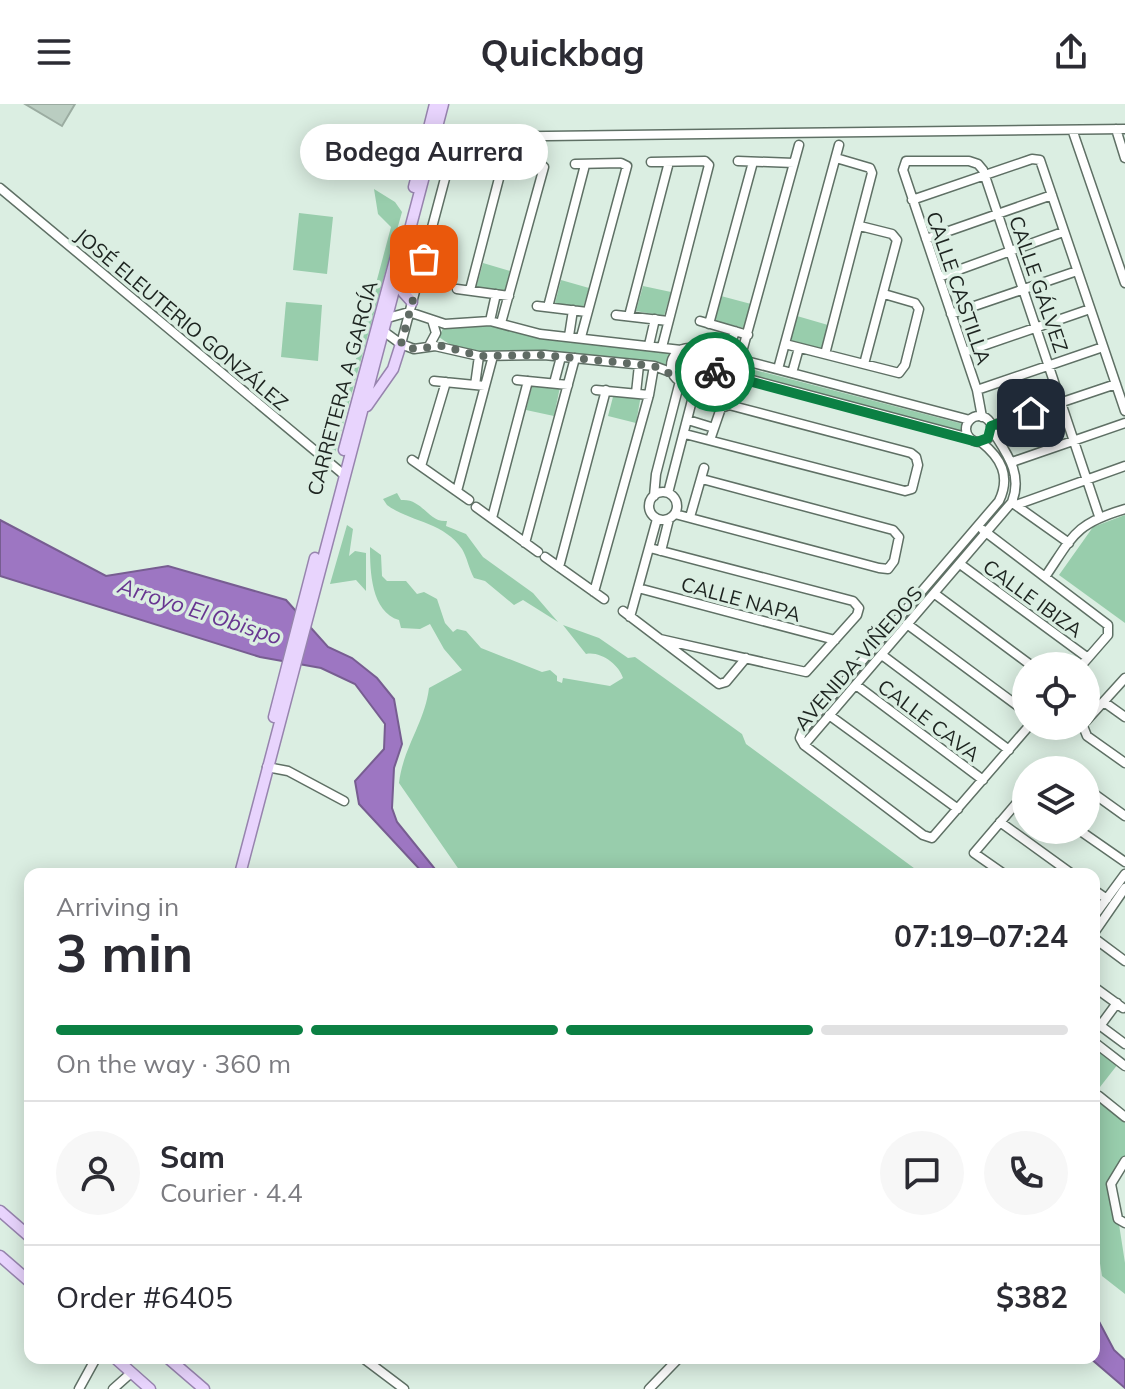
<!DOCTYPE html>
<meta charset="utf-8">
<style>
:root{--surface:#fff;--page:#f7f7f7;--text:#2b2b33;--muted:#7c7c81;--line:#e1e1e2;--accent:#0b8043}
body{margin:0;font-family:Mulish,sans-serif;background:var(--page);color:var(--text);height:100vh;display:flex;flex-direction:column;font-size:30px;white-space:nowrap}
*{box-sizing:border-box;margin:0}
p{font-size:26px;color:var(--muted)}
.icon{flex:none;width:44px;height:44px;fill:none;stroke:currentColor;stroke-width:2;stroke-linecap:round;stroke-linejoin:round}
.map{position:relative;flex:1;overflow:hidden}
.details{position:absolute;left:24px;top:764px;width:1076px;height:496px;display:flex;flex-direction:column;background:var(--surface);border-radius:16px;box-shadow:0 4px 20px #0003}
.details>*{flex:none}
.buttons{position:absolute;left:1012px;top:548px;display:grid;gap:16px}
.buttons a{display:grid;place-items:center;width:88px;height:88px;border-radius:50%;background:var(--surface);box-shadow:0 4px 20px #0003;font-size:40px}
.pin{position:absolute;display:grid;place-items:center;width:68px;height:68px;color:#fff;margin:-34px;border-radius:16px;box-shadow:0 4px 12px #0006}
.courier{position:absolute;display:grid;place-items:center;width:80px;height:80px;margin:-40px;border:6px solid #0b8043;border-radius:50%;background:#fff;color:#222;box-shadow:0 2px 10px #0007}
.bubble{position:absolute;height:56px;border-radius:28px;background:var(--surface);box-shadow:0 4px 20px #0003;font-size:26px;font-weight:700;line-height:56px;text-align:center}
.summary em{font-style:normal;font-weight:700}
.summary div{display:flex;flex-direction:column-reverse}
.summary{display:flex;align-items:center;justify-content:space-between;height:136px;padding:0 32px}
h1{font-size:52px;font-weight:700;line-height:60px}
.bar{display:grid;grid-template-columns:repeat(4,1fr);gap:12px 8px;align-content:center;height:96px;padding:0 32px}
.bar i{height:10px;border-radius:6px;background:var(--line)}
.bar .selected{background:var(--accent)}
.bar p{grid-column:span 4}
.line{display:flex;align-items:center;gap:20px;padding:0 32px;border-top:2px solid var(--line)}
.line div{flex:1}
.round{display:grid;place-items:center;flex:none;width:84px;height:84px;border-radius:42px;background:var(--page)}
header{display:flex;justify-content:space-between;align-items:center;height:104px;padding:0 32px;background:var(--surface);font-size:36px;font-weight:700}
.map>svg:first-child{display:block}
.green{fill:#98cdac}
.water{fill:#9d76c2;stroke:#775d91;stroke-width:2}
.building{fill:#bacdc1;stroke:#9baca1;stroke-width:2}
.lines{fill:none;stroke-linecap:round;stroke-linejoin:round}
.minor-casing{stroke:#5f7065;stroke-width:11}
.major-casing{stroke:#9784ae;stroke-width:13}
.minor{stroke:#fff;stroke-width:8}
.major{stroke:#e8d4fd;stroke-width:10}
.done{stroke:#606b64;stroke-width:8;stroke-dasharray:0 14.4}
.route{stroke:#0b8043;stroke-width:10}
.labels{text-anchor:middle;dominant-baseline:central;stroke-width:7;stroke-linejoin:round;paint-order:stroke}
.street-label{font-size:20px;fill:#1d2420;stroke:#dbeee2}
.water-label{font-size:22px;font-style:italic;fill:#683691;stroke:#dbeee2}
</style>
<header><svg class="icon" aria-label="menu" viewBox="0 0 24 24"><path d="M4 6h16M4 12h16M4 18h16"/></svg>Quickbag<svg class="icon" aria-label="share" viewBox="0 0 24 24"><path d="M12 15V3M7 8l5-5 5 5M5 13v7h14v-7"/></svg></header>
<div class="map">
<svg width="1125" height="1285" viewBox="0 0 1125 1285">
<rect width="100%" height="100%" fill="#dbeee2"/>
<path class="green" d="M374 85 395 98 402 108 334 353 331 349 391 123 378 110Z
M299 109 333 113 327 170 293 166Z
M483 159 510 167 504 190 476 184Z
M561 176 589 184 583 204 555 199Z
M643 182 671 188 664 212 636 207Z
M721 192 751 200 744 224 715 217Z
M286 198 322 201 318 257 281 253Z
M797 212 828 221 821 246 791 237Z
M479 219 697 251 963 320 961 329 728 268C698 276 687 280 661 261 619 256 577 250 536 247 503 244 467 256 439 233L443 224Z
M533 279 560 283 554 312 526 306Z
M614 289 641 291 636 319 608 312Z
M397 389 401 396C423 394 428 419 447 417L446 422 466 430 483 453 533 489 558 518 523 496 514 501 485 477 474 474C469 465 467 453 462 445 444 418 410 418 387 401L383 395Z
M1125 411V519L1059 471 1093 423Z
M347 421 353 425 349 452 355 447 366 449V487L356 476 330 480Z
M370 443 381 451 382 472 387 477H406L417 490 424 488 437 495 445 519 453 528 457 525 466 527 481 544 542 568 550 566 557 572V577L562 579 563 574 610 582 623 574C619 561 601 547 586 550L563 521 599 534 628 554 635 553 742 630 746 640 922 770H462L399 679C403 644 425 618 429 584L462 566 444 545 430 520 420 525 401 524 399 516C371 508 370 467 370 443Z
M1094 943 1118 960 1100 983 1097 994 1125 1015V1057L1112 1075 1125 1159V1190L1102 1172 1094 1122Z"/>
<path class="water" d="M0 416 106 472 168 462 286 496 328 543 352 554 377 574 394 595 402 640 394 664 392 704 397 718 439 770H424L359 700 355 677 384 645 385 620 355 580 321 564 260 553 0 472Z
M1094 1208 1114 1246 1125 1256V1284L1090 1254H1094Z"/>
<path class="building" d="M25 0H75L62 22Z"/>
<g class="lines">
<g class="minor-casing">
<path id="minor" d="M1116 25 1125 54
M433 28 456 33 1125 25
M1073 28 1125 179
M738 57 794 59
M651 58 705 57 709 61 662 243
M489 59 538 58 544 63 501 219
M575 60 621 59 627 62 581 233
M0 84 343 370
M912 96 1032 55 1040 56 1125 307
M860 122 892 130 897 136 864 260
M926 135 1052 91
M939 173 1063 128
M457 185 509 192
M470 186 503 59
M537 202 587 208
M548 203 585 61
M951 210 1077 167
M616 211 668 217
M629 212 669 58
M384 215 409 208 445 220 490 217 540 230 681 246
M490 217 496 190
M700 217 748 231
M709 220 753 58
M379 224 401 240 414 245 435 242 479 252 544 251 654 262 673 269
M569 232 573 206
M401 240 456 33
M785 240 899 269 905 261 919 205 915 199 884 190
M649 241 655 215
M429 242 436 229 432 216
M671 262a18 18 0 1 1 36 0a18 18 0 1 1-36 0Z
M700 248 727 252 970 316
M965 248 1090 205
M825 250 872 69 870 64 836 54
M727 252 735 227
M740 255 799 41
M778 265 839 41
M706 267 737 272 970 334
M792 269 799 244
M517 276 568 281
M434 277 485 282
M554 279 561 253
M475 281 479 252
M596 286 649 291
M977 286 1103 243
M636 289 639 261
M966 325a13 13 0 1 1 26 0a13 13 0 1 1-26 0Z
M982 313 977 286 903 66 906 57H969L978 60 983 66 1099 412
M688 316 714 324
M991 322 1116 280
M685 330 905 387 912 385 918 361 916 353 911 349 729 301 721 304 710 336
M412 356 469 396
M1012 358 1125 319
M421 362 446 278
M457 387 493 252
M649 402a14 14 0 1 1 28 0a14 14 0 1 1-28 0Z
M668 389 697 277
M654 392 656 370 680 277
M1014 400 1069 439
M1016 401 1125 362
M476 403 538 448
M675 410 879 464 888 465 894 457 899 433 893 426 702 375
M690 413 704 364
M492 414 528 277
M983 426 1108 521V531L1081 562
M525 439 575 254
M650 444 853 497 859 504 857 511 806 568 660 535
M661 447 669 415
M545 453 604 495
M960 460 1088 554
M559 463 606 286
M1045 473C1073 432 1074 420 1125 405
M638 484 835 536
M594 488 649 291 654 262
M935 490 1032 562
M623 507 719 580 726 578 746 554
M630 513 657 415
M907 520 1026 608
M882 551 1009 646
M856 581 983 676
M1104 598 1125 613
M829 611 958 705
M1086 617 1125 574
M1083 622 1087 632 1125 659
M804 641 1012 398C1023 370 1007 350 992 326
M804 641 800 634 803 626 999 397C1011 372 1001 354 981 338
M804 641 923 731 932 734 1029 622
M267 663 288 667 344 697
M1045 666 1052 661 1061 666
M1086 684 1125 712
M1000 718 1072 770
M1079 726 1125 758
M1004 770 974 749 1026 688
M1094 786 1107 795
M1094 812 1125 770
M1094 829 1125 784
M1094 834 1125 857
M1094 883 1123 904
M1094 917 1125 940
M1100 922 1117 899
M1094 938 1125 962
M1099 992 1125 1013
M1125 1057 1111 1080 1118 1115 1125 1119
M363 1254 404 1285
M79 1285 96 1254
M113 1285 131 1269
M649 1285 679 1254"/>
</g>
<g class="major-casing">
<path id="major" d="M414 83 435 0
M412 198 403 188 413 138
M367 302 393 265 401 240
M344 346 402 130
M274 613 315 454
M240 770 443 0
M0 1107 30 1133
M0 1152 30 1178
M115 1254 150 1285
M168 1254 204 1285"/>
</g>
<use href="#minor" class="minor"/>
<use href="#major" class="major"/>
</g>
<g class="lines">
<path class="done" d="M424 155 401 240 414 245 442 242 479 252 544 251 654 262 689 279 700 275 706 267 715 268"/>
<path class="route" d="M715 268 977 338 988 334 991 322 1031 309"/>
</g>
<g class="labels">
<g class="street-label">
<text transform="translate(1039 180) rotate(71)">CALLE GÁLVEZ</text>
<text transform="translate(959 184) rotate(71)">CALLE CASTILLA</text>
<text transform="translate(182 215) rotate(40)">JOSÉ ELEUTERIO GONZÁLEZ</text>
<text transform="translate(342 284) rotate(-75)">CARRETERA A GARCÍA</text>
<text transform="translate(1033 494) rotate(36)">CALLE IBIZA</text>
<text transform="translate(741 495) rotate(15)">CALLE NAPA</text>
<text transform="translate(858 554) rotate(-49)">AVENIDA VIÑEDOS</text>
<text transform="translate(929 616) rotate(37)">CALLE CAVA</text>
</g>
<g class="water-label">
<text transform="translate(200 507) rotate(18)">Arroyo El Obispo</text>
</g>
</g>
</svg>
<div class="buttons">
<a><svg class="icon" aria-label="locate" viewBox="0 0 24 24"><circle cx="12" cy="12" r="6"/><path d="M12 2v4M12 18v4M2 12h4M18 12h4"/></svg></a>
<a><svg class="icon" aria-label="layers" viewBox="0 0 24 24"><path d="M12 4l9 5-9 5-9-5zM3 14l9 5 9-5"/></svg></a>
</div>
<div class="pin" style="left:424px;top:155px;background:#ea580c"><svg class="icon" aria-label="bag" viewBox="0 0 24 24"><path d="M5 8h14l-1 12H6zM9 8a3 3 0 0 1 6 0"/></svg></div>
<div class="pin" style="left:1031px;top:309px;background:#1f2937"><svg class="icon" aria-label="home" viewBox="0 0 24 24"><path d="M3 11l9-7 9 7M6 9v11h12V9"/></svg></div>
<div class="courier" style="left:715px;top:268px"><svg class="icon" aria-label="bike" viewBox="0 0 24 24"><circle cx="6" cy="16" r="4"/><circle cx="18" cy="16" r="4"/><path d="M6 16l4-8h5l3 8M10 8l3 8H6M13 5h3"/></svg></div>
<div class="bubble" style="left:300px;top:20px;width:248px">Bodega Aurrera</div>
<section class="details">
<div class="summary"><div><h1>3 min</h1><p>Arriving in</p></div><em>07:19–07:24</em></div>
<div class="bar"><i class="selected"></i><i class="selected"></i><i class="selected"></i><i></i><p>On the way · 360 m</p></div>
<div class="line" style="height:144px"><a class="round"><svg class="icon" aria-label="person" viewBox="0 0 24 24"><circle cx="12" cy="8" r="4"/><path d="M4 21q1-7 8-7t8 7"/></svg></a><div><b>Sam</b><p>Courier · 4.4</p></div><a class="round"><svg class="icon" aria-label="chat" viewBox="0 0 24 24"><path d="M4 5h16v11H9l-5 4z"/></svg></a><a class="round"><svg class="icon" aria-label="phone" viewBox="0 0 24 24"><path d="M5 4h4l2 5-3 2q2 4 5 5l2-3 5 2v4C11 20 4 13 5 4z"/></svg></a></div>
<div class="line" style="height:104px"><div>Order #6405</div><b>$382</b></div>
</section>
</div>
